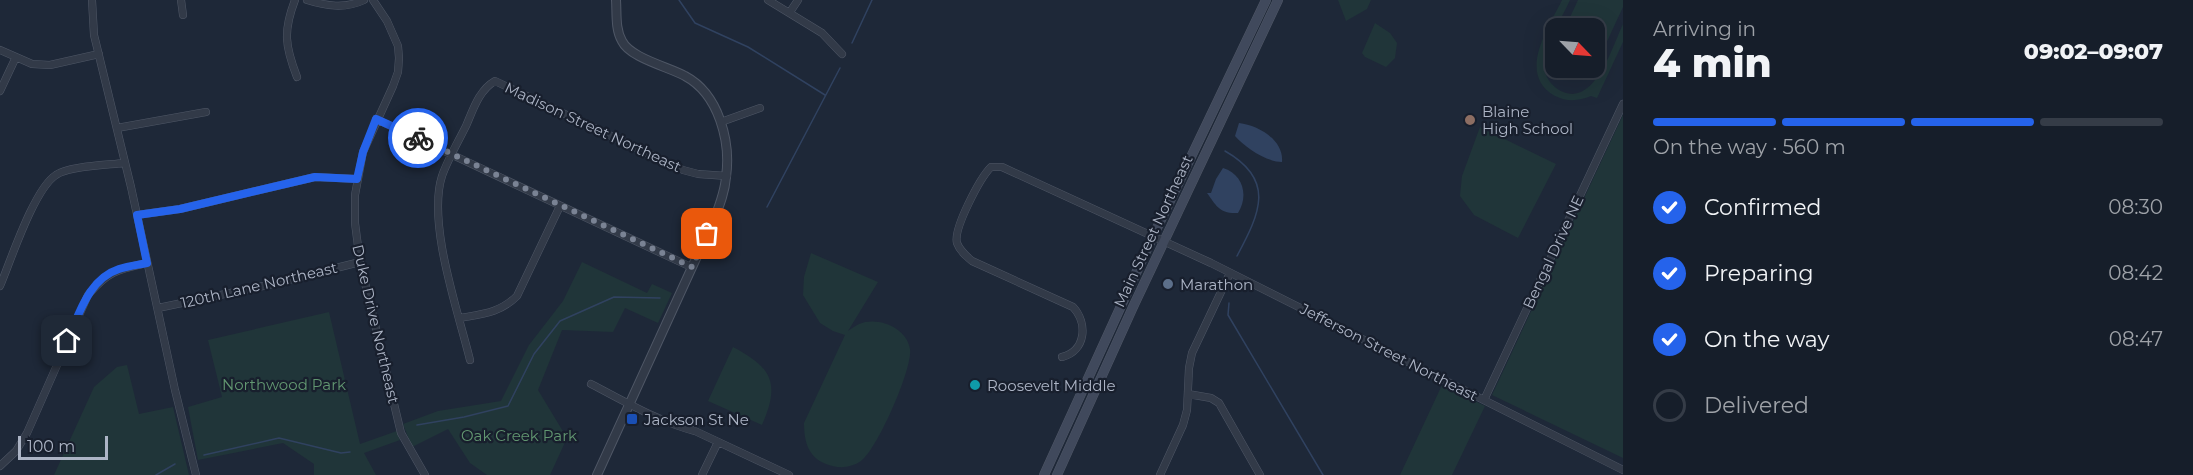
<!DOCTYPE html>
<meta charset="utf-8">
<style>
:root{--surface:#161e2a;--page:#232b36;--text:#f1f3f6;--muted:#9ea2a8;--line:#353c47;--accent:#2563eb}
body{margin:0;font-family:Montserrat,sans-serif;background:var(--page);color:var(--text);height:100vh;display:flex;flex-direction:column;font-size:22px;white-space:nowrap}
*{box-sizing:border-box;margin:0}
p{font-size:20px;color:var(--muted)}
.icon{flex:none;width:33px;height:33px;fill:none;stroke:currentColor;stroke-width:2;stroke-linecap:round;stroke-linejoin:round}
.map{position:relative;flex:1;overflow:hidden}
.panel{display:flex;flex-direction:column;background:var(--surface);width:570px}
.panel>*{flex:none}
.needle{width:39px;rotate:115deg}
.buttons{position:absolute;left:1545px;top:18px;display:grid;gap:12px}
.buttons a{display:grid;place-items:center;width:60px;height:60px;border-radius:12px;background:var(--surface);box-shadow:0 6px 24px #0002,0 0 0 2px var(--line);font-size:30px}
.scale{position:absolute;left:18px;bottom:15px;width:90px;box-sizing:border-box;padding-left:6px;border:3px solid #acb4c5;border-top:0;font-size:16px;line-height:21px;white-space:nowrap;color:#acb4c5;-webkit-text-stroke:4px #181f2d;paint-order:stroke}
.pin{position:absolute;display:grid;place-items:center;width:51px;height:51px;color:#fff;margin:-26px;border-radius:12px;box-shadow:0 3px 9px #0006}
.courier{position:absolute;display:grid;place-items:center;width:60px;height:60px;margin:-30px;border:4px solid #2563eb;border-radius:50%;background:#fff;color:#222;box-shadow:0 2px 8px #0007}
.overview em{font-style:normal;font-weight:800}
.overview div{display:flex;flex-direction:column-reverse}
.overview{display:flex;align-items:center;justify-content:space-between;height:102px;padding:0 30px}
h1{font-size:39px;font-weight:800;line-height:45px}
.bar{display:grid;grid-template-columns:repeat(4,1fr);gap:9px 6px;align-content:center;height:72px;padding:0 30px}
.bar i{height:8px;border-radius:4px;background:var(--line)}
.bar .active{background:var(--accent)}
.bar p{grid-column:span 4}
ol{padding:0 30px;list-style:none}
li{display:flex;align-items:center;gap:18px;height:66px}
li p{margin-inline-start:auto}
li .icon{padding:6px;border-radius:50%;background:var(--accent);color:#fff;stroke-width:4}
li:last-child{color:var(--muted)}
li i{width:33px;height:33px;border:3px solid var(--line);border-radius:50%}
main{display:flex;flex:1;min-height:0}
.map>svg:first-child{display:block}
.green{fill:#203539}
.water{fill:#304260}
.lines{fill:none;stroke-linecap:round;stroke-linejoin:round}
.stream{stroke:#304260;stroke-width:1.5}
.minor-casing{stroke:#4f5766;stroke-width:8}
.tertiary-casing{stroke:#4f5766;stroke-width:10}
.secondary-casing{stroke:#4f5766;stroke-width:10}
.minor{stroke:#323a48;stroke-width:7}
.tertiary{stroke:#323a48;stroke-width:8}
.secondary{stroke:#40495c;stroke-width:9}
.done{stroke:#7a8394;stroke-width:6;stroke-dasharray:0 10.8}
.route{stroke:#2563eb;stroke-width:8}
.education-dot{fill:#8d6e63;stroke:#181f2d;stroke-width:2}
.service-dot{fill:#5c6f8a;stroke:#181f2d;stroke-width:2}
.culture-dot{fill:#0f9aa8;stroke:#181f2d;stroke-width:2}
.transit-dot{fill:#1a4fb4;stroke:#181f2d;stroke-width:2}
.labels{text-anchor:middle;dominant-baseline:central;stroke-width:4.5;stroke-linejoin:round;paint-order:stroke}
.poi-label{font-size:15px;fill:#acb4c5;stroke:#181f2d;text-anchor:start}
.street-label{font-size:15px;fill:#acb4c5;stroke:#181f2d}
.park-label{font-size:15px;fill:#629771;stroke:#181f2d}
</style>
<main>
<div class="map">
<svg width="1623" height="475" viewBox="0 0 1623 475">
<rect width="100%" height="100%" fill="#1e2838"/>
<path class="green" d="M1338 0H1371L1367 9 1346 21Z
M1562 0H1570C1562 18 1547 40 1544 59 1542 70 1547 81 1556 88 1593 114 1612 47 1623 24V42L1597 98 1591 96C1579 101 1567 102 1555 96 1516 74 1549 27 1562 0Z
M1578 0H1623V7L1591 76 1572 68H1594V28H1565Z
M1375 23 1390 33 1397 43 1395 58 1386 67 1365 57 1362 53Z
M1623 115V458L1492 395Z
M1480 127 1556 164 1518 238 1474 215 1460 196 1462 176Z
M811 253 878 282 848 331C851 329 855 326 859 324 878 316 907 328 910 349 913 368 877 450 861 461 851 468 838 469 826 464 808 457 804 441 804 423L845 335 833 331 820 323 803 295 804 277Z
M582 262 647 293 652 284 672 293 658 323 625 308 613 332 562 330 538 390 567 438 550 475H487L470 463 448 429 412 447 403 424 438 411 501 401 529 345 563 301Z
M329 312 360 444 397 431 400 440 364 453 376 475H314V464L283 443 198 460 188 407 222 397 208 340Z
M733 347C773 368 780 384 762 425L708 401Z
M127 365 139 414 173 407 189 475H54L94 387 117 367Z
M1442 385 1485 406 1452 475H1400Z"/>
<path class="water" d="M1239 123C1258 125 1284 140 1282 162 1266 162 1245 147 1235 136Z
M1223 168C1243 174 1249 196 1238 213 1219 214 1216 205 1207 193H1211L1216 179Z"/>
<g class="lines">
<path class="stream" d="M679 0 695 23 748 47 825 95
M852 43 872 0
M1225 151C1276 180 1260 213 1237 256
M767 207 840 68
M1229 303 1228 315 1323 475
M417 425 464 417 508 406 534 354 560 321 614 297 660 298
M204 455 279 438 341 453 350 452
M156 475 175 464"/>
<g class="minor-casing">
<path id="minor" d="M92 0 94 35 131 187 175 390 196 475
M181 0 183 15
M295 0C283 31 285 46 297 77
M307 0C326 6 345 9 364 0
M373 0 387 21 398 46 399 58 398 72 393 86 363 152 355 195V223L360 262 401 433 425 475
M768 0 822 33 842 54
M790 12 798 0
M0 50 32 64 50 65 99 54
M0 91 16 57
M376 119 691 267
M721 122 760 108
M117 128 206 112
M137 215 180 209 315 177 357 179
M0 286C11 260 34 189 56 175 68 166 109 165 124 163
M158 308 268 285 360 262
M460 318C482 314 500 313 517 296L560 206
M1062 357C1086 351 1088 323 1073 307L972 261C966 256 960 251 957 243 953 229 980 178 991 167H1002L1211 263 1623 470
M470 360C458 311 427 223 442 176 448 159 458 142 466 126 473 110 479 90 495 81L683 170 698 174 727 176
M591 384C624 401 659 422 695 431L789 475
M1188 394 1211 398 1219 403 1260 475
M1484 400 1623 104
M0 466 16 451 27 433 88 295C107 272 118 269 147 263
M702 475 718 442
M1160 475 1183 425 1187 410 1189 368 1192 353 1230 273"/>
</g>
<g class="tertiary-casing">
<path id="tertiary" d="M597 475 715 217C720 204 725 191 726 177 731 142 719 94 685 76 669 67 630 58 622 41 615 29 617 13 616 0"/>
</g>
<g class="secondary-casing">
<path id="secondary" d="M1044 475 1147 249 1266 0
M1057 475 1133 307 1278 0"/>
</g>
<use href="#minor" class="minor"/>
<use href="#tertiary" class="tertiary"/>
<use href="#secondary" class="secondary"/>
</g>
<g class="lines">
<path class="done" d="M418 138 692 267 707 234"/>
<path class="route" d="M67 341C79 315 88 279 119 269 128 266 137 265 147 263L137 215 180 209 315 177 357 179 363 152 376 119 418 138"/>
</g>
<circle class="education-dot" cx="1470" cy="120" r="6"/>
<circle class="service-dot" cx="1168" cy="284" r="6"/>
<circle class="culture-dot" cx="975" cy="385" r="6"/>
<rect class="transit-dot" x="626" y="413" width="12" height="12" rx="3"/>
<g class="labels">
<g class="poi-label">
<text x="1482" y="111">Blaine<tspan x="1482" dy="17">High School</tspan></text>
<text x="1180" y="284">Marathon</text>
<text x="987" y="385">Roosevelt Middle</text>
<text x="644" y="419">Jackson St Ne</text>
</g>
<g class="street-label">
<text transform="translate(593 127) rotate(25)">Madison Street Northeast</text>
<text transform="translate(1153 231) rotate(-65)">Main Street Northeast</text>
<text transform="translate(1553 252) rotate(-65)">Bengal Drive NE</text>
<text transform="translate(259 285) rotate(-13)">120th Lane Northeast</text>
<text transform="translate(376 324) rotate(77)">Duke Drive Northeast</text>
<text transform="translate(1389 352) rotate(27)">Jefferson Street Northeast</text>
</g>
<g class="park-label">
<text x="284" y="384">Northwood Park</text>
<text x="519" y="435">Oak Creek Park</text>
</g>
</g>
</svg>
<div class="buttons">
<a><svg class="needle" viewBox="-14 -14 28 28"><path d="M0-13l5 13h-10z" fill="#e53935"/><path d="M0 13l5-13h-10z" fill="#9ea2a8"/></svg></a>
</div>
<div class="scale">100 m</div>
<div class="pin" style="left:707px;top:234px;background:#ea580c"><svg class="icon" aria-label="bag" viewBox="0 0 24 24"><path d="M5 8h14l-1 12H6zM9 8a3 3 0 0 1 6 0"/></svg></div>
<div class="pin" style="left:67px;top:341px;background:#1f2937"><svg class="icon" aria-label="home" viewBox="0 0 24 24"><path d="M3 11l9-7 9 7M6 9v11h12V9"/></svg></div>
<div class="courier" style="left:418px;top:138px"><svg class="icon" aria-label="bike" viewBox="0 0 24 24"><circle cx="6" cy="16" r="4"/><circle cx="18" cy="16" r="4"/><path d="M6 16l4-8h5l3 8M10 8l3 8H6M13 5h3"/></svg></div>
</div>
<section class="panel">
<div class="overview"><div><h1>4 min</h1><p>Arriving in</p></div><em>09:02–09:07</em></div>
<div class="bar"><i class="active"></i><i class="active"></i><i class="active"></i><i></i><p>On the way · 560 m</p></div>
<ol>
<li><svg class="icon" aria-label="check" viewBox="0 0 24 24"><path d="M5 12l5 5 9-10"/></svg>Confirmed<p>08:30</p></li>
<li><svg class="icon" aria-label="check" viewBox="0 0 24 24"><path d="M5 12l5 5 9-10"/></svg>Preparing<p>08:42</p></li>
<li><svg class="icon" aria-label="check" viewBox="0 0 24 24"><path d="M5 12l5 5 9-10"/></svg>On the way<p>08:47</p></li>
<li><i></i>Delivered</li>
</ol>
</section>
</main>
